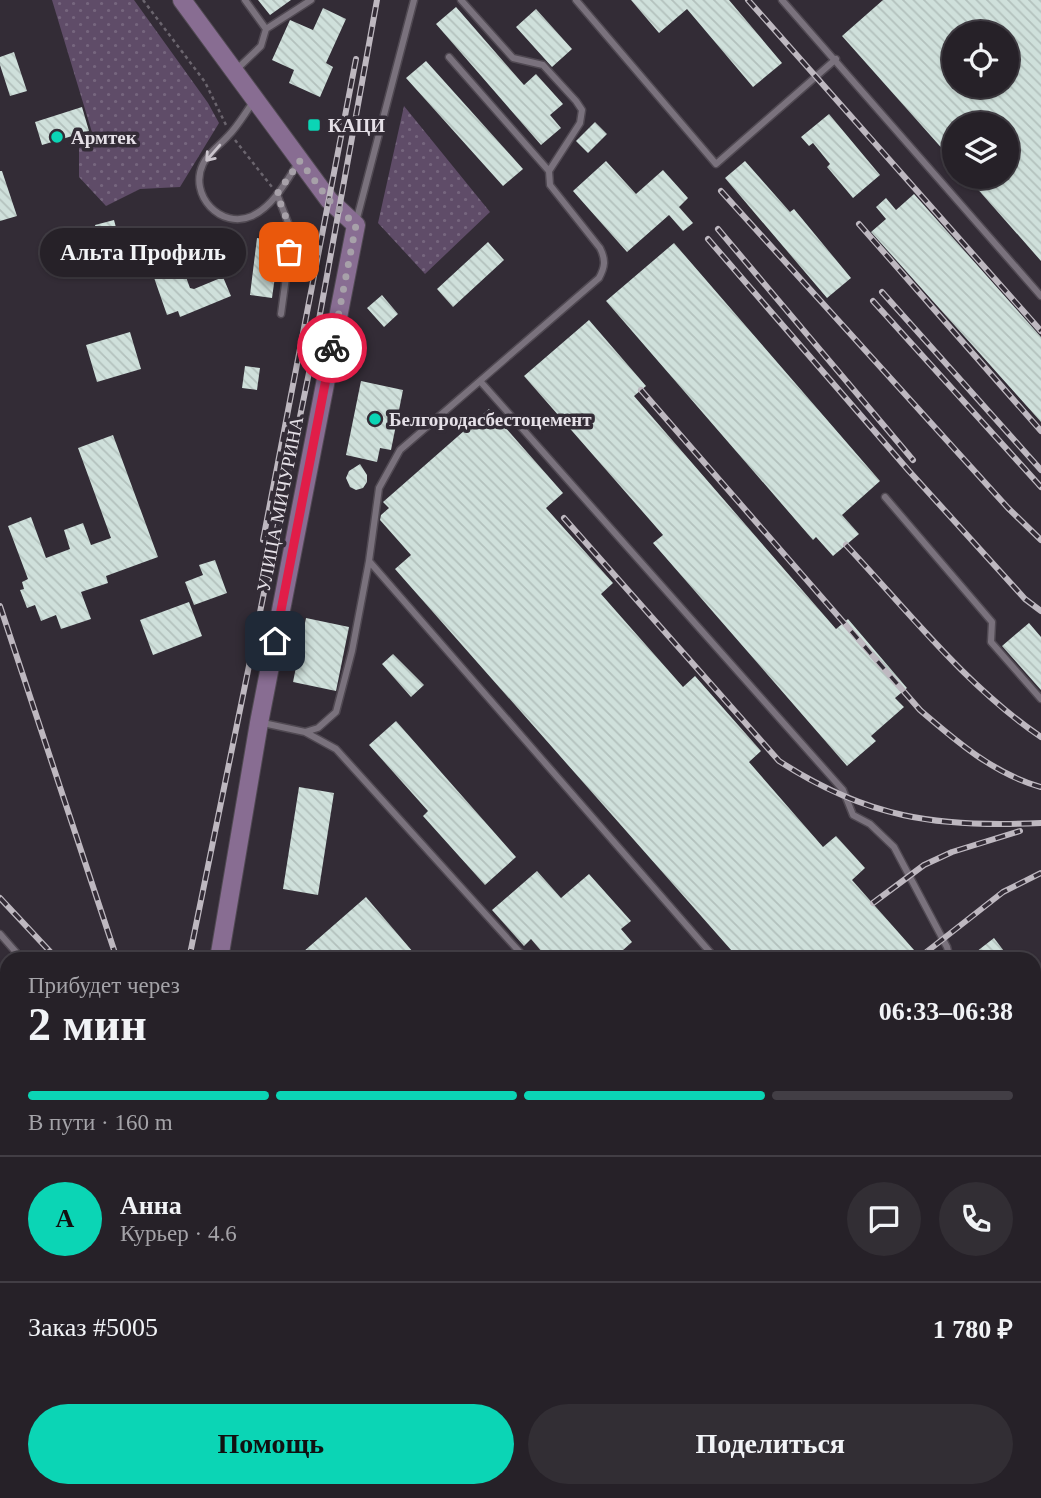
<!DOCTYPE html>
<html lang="ru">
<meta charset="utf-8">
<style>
:root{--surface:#262128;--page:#322e34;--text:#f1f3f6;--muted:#a4a3a8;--line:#423e45;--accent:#0bd5b5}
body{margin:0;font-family:"Times New Roman",serif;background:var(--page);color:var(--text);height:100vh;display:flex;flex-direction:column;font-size:26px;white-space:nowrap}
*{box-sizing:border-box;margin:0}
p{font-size:23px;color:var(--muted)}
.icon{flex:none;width:38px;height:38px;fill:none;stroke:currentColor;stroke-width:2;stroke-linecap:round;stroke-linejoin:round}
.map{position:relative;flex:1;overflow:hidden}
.sheet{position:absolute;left:0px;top:952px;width:1041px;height:546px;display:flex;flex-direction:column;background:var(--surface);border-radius:21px 21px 0 0;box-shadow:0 2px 5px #0004,0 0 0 2px var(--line)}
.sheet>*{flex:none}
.buttons{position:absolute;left:942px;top:21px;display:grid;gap:14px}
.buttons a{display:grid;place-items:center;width:77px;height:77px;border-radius:50%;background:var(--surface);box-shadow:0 2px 5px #0004,0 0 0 2px var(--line);font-size:35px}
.pin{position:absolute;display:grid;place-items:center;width:60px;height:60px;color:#fff;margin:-30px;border-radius:14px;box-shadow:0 4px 10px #0006}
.courier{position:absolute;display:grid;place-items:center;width:70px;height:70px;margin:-35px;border:5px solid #e11d48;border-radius:50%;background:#fff;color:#222;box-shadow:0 2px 9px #0007}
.bubble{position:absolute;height:49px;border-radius:24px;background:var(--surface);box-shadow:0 2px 5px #0004,0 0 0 2px var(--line);font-size:23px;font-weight:700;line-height:49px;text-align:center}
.head em{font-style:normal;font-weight:700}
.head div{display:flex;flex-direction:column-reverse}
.head{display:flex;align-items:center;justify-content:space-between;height:119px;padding:0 28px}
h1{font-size:46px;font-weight:700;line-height:52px}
.bar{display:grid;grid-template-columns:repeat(4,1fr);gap:10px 7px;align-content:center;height:84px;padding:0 28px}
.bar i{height:9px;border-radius:5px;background:var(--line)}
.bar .current{background:var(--accent)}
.bar p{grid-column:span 4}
.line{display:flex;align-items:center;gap:18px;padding:0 28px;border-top:2px solid var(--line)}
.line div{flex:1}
.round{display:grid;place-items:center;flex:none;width:74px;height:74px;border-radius:37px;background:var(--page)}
.primary-button{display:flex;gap:14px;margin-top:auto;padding:14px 28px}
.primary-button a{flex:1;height:80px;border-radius:42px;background:var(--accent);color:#111;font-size:28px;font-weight:700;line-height:80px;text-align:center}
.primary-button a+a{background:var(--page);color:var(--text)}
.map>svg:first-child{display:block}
.park{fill:url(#park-dots)}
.building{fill:url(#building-back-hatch);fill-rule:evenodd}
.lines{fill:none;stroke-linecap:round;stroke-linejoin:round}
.lane-casing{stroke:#504952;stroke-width:9}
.secondary-casing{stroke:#504952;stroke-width:20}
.path{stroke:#6b656e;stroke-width:2.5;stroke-dasharray:3.5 3.5;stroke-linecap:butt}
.lane{stroke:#7a727d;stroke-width:6}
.secondary{stroke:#886d92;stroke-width:18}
.rail-casing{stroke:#beb8c0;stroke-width:6}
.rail{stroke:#332c36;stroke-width:3.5;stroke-dasharray:10;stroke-linecap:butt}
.oneway{stroke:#cac4cc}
.done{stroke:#a7a1a9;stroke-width:7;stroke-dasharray:0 12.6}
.route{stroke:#e11d48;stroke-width:9}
.poi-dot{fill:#0bd5b5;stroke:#332c36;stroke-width:2.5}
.labels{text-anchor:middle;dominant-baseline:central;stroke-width:7;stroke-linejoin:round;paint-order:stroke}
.poi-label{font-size:19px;font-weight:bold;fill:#e5e0e7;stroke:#332c36;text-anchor:start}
.street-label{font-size:19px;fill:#e5e0e7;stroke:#332c36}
</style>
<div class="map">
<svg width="1041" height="1498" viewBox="0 0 1041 1498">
<defs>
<pattern id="park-dots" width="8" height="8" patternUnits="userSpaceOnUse" patternTransform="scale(1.75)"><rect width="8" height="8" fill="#5f4c68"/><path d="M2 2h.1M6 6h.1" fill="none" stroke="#76667e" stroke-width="1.8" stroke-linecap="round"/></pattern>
<pattern id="building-back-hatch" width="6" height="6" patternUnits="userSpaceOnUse" patternTransform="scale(1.75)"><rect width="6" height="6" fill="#cfe0db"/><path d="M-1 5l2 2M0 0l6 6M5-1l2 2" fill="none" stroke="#b3c1bd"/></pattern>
</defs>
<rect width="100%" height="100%" fill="#332c36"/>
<path class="park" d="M52 0H134L208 103 219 123 180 187 140 189 106 206 79 177V148L94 139Z
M404 106 490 212 425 274 378 223Z"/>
<path class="building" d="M258 0H291L270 15Z
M631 0H729L782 63 753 87 687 9 659 33Z
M883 0H1041V261L967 177H1006V124H954V162L842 36ZM954 33H1006V86H954Z
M456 7 524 85 536 74 563 104 550 115 561 128 541 145 436 24Z
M323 8 346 19 326 63 333 67 320 97 289 83 294 70 272 60 290 20 313 30Z
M536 9 572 49 552 67 516 27Z
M14 52 27 91 10 96 0 65V57Z
M426 61 523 169 503 186 406 78Z
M82 107 89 131 42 145 35 122Z
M829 114 880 175 853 198 827 167 830 164 813 143 809 146 801 137Z
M595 122 607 134 588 153 576 141Z
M606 161 636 194 663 170 688 198 679 207 693 223 683 231 669 215 627 252 573 191Z
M745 161 790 212 794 209 851 278 827 298 725 178Z
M0 171H2L17 216 0 221Z
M914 194 1041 337V422L871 232 886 219 876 207 886 198 896 210Z
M114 220 118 235 99 240 95 225Z
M257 238 280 241 272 298 250 295Z
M488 242 504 260 453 307 437 289Z
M674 243 880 481 842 515 859 534 833 556 816 537 813 540 606 301Z
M179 258 190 288 194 289 223 277 231 296 180 317 178 311 167 315 151 269Z
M382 295 398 314 384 327 367 308Z
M589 320 646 386 634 396 836 629 848 619 907 688 895 698 904 707 871 736 876 741 847 766 653 543 663 535 524 376Z
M130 332 141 369 97 382 86 345Z
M245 366 260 368 257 390 242 388Z
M361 381 403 390 391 450 380 448 377 462 346 455Z
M489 409 563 493 546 508 613 583 601 594 683 687 695 676 761 751 749 762 823 847 836 836 865 868 852 880 922 959H739L395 569 411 555 380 520 381 515 389 508 383 502Z
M113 435 158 557 106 576 108 583 81 592 91 619 61 629 56 615 41 621 35 605 27 608 20 590 24 589 22 582 28 579 8 526 31 517 46 558 70 549 64 530 83 523 91 545 111 538 78 448Z
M360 464 367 475V482L363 488 356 490 350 487 346 478 349 471Z
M215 560 227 593 194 605 185 582 203 575 199 565Z
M189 602 202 636 153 655 140 620Z
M306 618 349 627 336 691 293 682Z
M1029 623 1041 637V690L1002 646Z
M393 654 424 685 411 697 382 664Z
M396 721 516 857 485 885 423 816 428 811 369 745Z
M299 787 334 793 318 895 283 889Z
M537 871 561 898 589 874 631 921 621 929 632 942 613 959H548L531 939 524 946 492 910Z
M366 897 419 959H295Z
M994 938 1010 959H967Z"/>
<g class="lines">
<g class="lane-casing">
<path id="lane" d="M245 0 266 29
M461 0 513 58 543 65 576 101 582 110 580 123 549 171 550 185 600 248C606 260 605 267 599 278L400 450 379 488 369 561 716 959
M576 0 716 164 836 59
M782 0 1041 296
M449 57 549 171
M236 70 261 46 266 29 311 0
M254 101C245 113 238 126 228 136 220 145 208 153 203 164 188 195 221 230 252 216 273 206 286 182 298 163
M277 194 292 233 281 314
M356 222 414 0
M480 381 843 790 853 815 870 824 894 847 947 947 950 959
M885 497 992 622 991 642 1041 699
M263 723 305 732 336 749 526 959
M305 732 318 728 336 712 352 651 369 561
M0 934 22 959
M0 1187 7 1181
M0 1198 7 1192
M1034 1263 1041 1257
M230 1491 234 1498
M961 1491 965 1498"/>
</g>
<g class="secondary-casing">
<path id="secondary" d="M182 0 329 200 356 225 259 723 219 959
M0 1229 7 1232
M198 1491 200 1498"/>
</g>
<path class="path" d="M143 0 205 82 226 125
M235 140 272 187
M297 263 305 275
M0 1210H7
M503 1491V1498
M169 1498V1491"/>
<use href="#lane" class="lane"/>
<use href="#secondary" class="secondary"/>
<g class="rail-casing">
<path id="rail" d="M748 0 1041 331
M721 191 1008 508 1041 540
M859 224 1041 431
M718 229 913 460
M708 239 909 471 1025 599 1041 611
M882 292 1041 470
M873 301 1041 487
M641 390 920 710C956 741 994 774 1041 787
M564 518 779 761C867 818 937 828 1041 823
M263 540 356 59
M846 545C908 611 966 686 1041 737
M0 606 117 959
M0 898 57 959
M873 903 924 865 952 852 1020 831
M920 957 1003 892 1041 873
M189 959 312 358 377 0
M1034 975 1041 969
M1034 1070 1041 1064
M144 1491 147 1498
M86 1498 87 1491"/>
</g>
<use href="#rail" class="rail"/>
</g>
<defs><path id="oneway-shaft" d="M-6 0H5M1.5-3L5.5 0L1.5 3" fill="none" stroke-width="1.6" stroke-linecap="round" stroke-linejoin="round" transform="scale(1.75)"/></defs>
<use class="oneway" href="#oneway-shaft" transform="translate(213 153) rotate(131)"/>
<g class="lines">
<path class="done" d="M289 252 292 233 277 194 300 161 329 200 356 225 332 348"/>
<path class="route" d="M275 641 332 348"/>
</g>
<g class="poi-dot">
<rect x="307" y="118" width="14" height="14" rx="3.5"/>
<circle cx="57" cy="137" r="7"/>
<circle cx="375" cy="419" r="7"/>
</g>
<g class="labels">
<g class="poi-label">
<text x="328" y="125">КАЦИ</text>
<text x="71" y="137">Армтек</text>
<text x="389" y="419">Белгородасбестоцемент</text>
</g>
<g class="street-label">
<text transform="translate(280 504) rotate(-79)">УЛИЦА МИЧУРИНА</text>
</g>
</g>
</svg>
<div class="buttons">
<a><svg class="icon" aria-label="locate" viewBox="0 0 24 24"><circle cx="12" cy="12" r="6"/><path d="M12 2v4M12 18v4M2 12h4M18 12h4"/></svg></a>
<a><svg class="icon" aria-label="layers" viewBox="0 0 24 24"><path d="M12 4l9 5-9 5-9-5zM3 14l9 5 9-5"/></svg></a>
</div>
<div class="pin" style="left:289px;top:252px;background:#ea580c"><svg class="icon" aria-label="bag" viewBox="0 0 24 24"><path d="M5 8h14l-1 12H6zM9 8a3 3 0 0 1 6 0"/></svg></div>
<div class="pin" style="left:275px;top:641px;background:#1f2937"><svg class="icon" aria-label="home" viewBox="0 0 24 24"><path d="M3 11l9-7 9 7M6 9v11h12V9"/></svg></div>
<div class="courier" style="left:332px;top:348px"><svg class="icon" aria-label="bike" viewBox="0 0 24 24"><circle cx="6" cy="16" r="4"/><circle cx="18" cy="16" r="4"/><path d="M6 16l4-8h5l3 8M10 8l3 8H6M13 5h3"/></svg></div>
<div class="bubble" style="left:40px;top:228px;width:206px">Альта Профиль</div>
<section class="sheet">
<div class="head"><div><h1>2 мин</h1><p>Прибудет через</p></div><em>06:33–06:38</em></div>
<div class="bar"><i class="current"></i><i class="current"></i><i class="current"></i><i></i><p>В пути · 160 m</p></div>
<div class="line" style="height:126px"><b class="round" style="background:var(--accent);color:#111">А</b><div><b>Анна</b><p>Курьер · 4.6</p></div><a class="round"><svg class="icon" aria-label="chat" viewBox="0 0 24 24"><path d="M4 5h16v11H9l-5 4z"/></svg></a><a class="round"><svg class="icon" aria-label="phone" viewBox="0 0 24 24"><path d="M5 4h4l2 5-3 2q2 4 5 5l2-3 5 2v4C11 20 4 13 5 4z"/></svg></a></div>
<div class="line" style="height:91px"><div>Заказ #5005</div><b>1 780 ₽</b></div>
<div class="primary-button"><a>Помощь</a><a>Поделиться</a></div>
</section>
</div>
